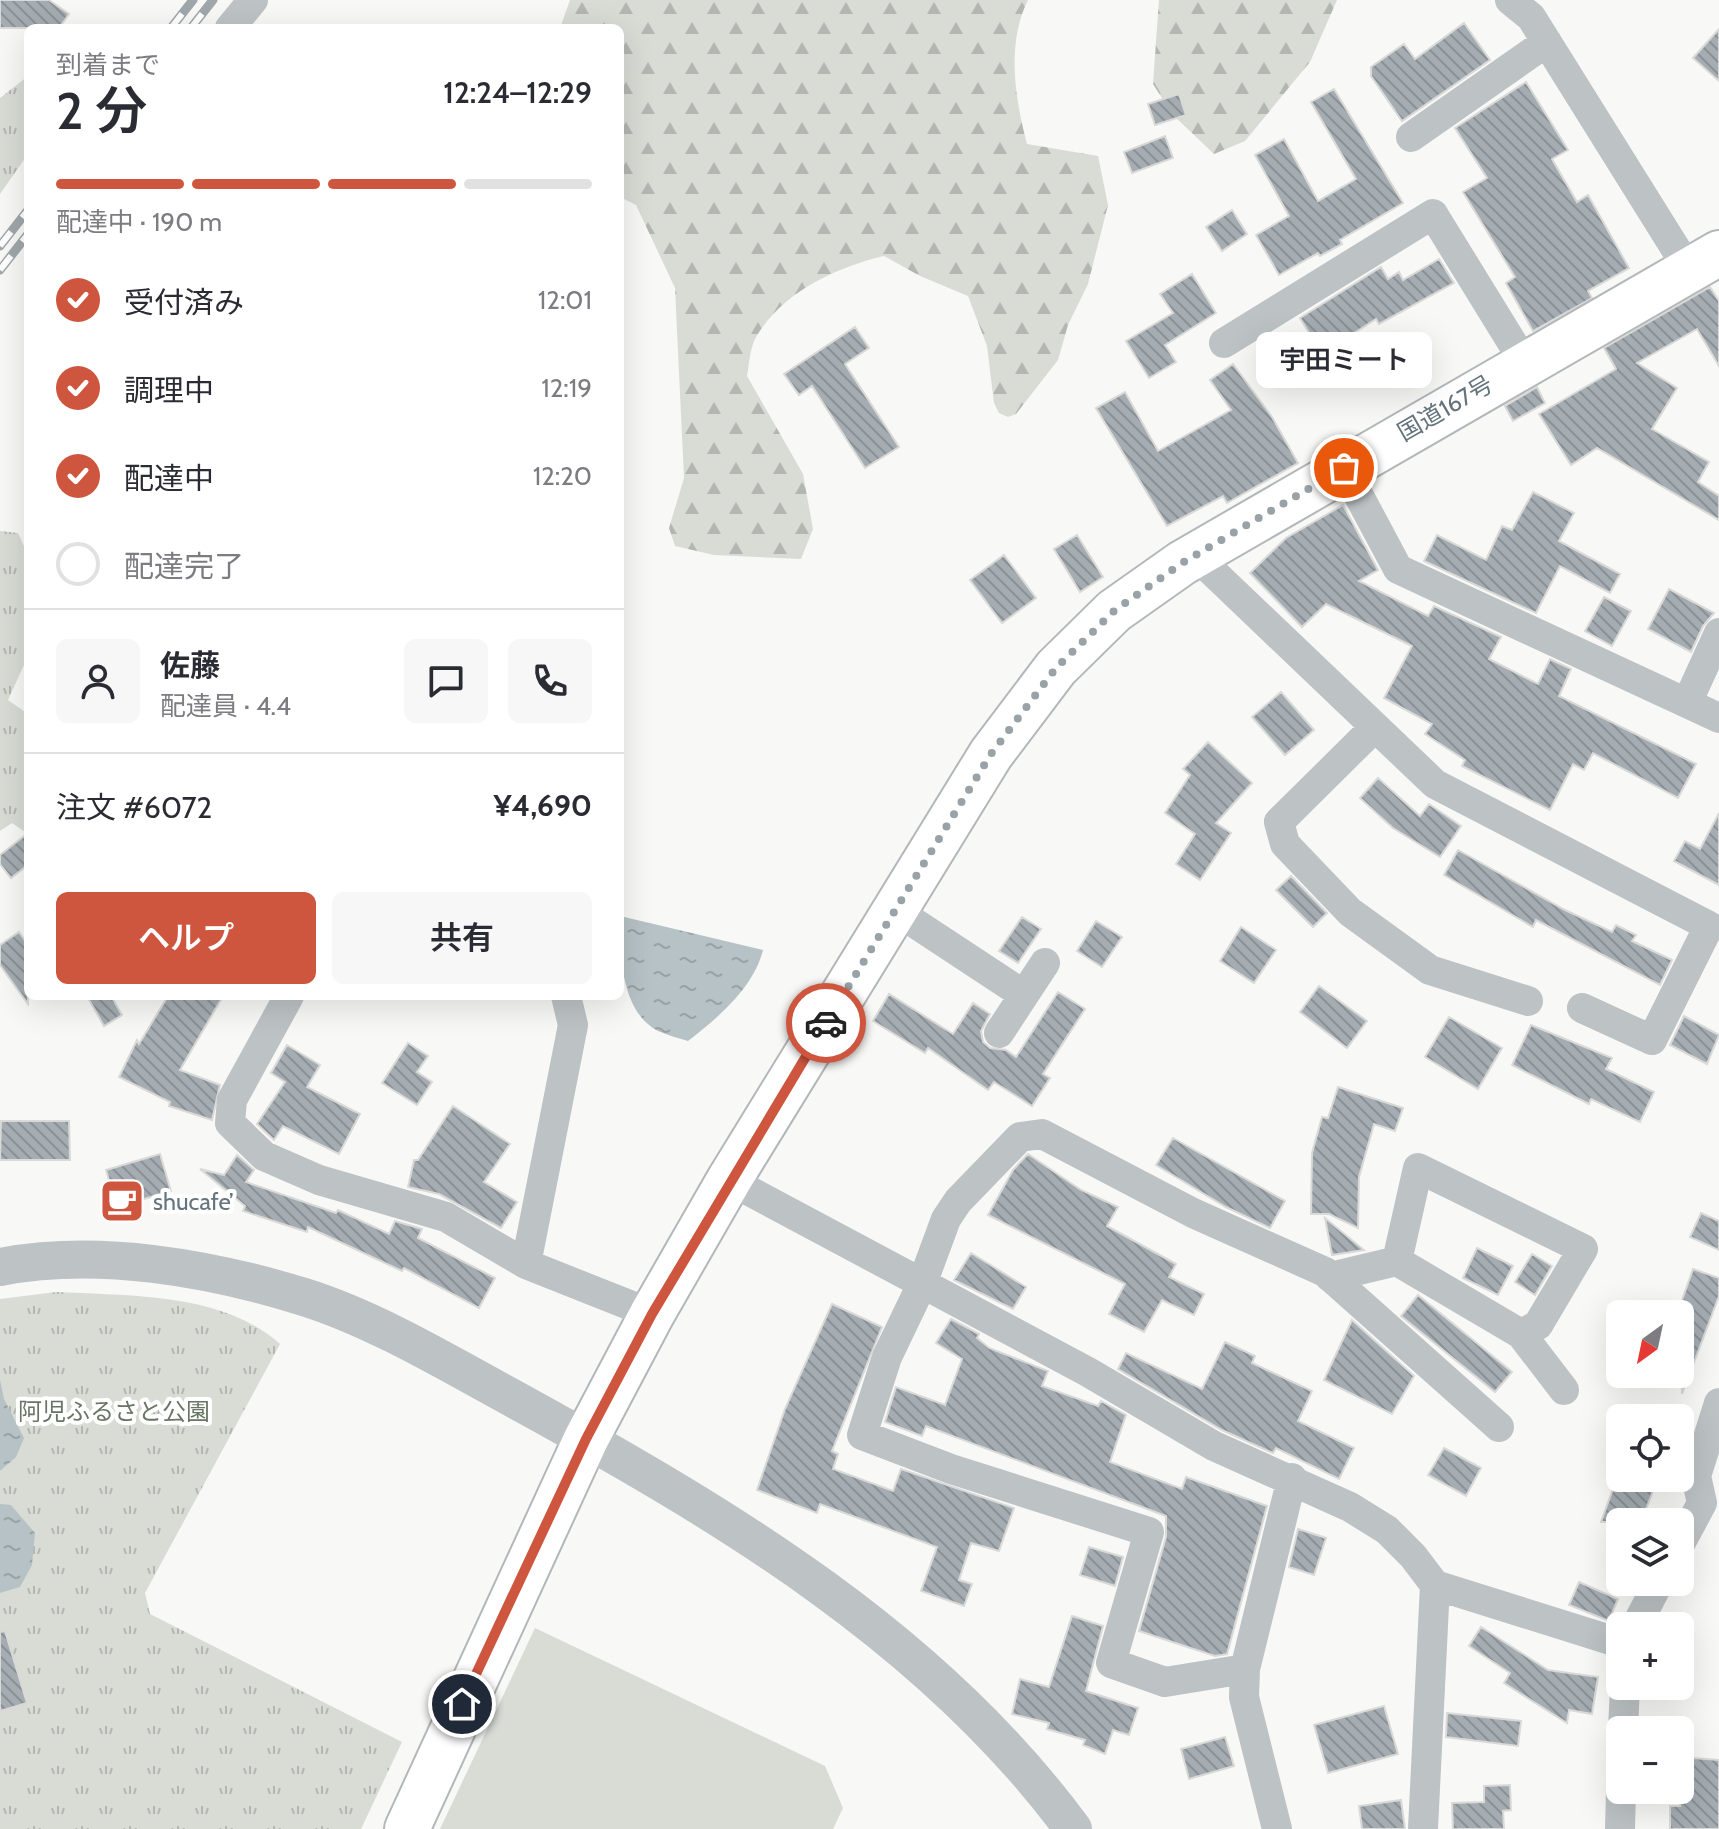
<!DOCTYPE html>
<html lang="ja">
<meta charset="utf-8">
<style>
:root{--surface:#fff;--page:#f7f7f7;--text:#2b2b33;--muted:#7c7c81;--line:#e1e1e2;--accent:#cf563e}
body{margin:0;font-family:Cabin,"Noto Sans JP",sans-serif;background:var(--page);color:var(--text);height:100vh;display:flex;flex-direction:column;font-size:30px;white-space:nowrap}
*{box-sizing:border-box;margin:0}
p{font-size:26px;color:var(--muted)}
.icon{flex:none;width:44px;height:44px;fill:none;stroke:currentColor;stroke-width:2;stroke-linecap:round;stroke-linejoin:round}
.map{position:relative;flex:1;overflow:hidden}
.side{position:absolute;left:24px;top:24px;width:600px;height:976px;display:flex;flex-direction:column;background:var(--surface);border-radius:12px;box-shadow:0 8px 32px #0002}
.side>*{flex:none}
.needle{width:52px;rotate:213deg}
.tools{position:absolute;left:1606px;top:1300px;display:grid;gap:16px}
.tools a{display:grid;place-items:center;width:88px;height:88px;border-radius:12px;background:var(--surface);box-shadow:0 8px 32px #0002;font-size:40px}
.pin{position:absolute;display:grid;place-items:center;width:68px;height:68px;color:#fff;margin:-34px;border:4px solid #fff;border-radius:50%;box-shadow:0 2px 8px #0007}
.courier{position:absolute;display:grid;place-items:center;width:80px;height:80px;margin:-40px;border:6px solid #cf563e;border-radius:50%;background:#fff;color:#222;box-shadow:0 2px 10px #0007}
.bubble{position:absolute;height:56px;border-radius:12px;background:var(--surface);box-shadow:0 8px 32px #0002;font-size:26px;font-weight:600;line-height:56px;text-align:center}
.headline em{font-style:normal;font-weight:600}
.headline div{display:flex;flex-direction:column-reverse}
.headline{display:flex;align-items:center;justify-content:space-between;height:136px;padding:0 32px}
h1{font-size:52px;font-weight:600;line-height:60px}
.bar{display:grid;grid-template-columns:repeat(4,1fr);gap:12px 8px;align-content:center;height:96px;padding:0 32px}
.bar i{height:10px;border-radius:6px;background:var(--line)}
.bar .selected{background:var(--accent)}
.bar p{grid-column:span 4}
.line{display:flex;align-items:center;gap:20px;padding:0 32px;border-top:2px solid var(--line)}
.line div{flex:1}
.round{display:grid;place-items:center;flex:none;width:84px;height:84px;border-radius:12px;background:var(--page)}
ol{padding:0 32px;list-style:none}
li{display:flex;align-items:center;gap:24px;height:88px}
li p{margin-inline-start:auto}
li .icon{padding:8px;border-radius:50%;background:var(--accent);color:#fff;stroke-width:4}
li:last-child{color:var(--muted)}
li i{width:44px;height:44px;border:4px solid var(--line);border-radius:50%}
.primary-button{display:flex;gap:16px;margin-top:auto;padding:16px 32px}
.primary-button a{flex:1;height:92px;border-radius:12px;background:var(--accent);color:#fff;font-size:32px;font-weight:600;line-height:92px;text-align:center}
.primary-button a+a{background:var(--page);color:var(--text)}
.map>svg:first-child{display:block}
.grass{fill:url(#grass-tufts)}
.forest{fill:url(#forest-firs)}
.pitch{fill:#d8dcd5}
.water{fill:url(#water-ripples)}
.building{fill:url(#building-back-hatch);stroke:#d9d9d8;stroke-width:2}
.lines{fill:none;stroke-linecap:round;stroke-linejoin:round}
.trunk-casing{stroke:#b3b7ba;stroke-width:48}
.minor{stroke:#bdc2c5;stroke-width:30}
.tertiary{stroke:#bdc2c5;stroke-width:38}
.trunk{stroke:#fff;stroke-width:44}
.rail-casing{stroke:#a0a7ab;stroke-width:9}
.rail{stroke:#fff;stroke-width:6;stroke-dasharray:18;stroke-linecap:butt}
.done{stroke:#99a3a7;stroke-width:8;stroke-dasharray:0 14.4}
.route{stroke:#cf563e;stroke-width:10}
.labels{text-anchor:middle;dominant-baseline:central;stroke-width:8;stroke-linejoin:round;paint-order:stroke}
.street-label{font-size:24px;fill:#66757d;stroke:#fff}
.poi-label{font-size:24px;fill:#66757d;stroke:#fff;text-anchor:start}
.park-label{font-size:24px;fill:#687664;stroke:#fff}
</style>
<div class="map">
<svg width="1719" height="1829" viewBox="0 0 1719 1829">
<defs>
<pattern id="grass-tufts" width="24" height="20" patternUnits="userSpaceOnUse" patternTransform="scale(2)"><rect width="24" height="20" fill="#d8dcd5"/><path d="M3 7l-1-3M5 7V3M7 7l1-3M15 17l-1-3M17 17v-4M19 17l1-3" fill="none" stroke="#b3b7b2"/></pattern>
<pattern id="forest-firs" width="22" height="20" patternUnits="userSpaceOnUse" patternTransform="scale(2)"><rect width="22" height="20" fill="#d8dcd5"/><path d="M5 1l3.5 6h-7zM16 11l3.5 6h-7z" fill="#b3b7b2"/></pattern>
<pattern id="water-ripples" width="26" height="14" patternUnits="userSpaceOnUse" patternTransform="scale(2)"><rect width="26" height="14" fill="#b6c2c5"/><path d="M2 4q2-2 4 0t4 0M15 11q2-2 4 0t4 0" fill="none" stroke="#98a2a5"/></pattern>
<pattern id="building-back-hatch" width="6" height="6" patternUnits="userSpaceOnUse" patternTransform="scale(2)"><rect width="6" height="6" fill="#a5adb2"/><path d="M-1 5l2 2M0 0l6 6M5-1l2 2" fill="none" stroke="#8a9196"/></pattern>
</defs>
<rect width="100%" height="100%" fill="#f8f8f6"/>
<path class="grass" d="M28 76V154L0 194V98Z
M0 531 18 533 28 555V656L8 700 28 714V834L12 823 0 831Z
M56 1292C129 1296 222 1292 280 1344L145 1593 150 1614 402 1742 361 1829H0V1299Z"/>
<path class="forest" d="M570 0H1028C1006 44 1015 98 1027 144L1098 156 1108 205 1088 284 1068 325 1058 360 1016 414 1008 417 999 413 994 403 987 346 968 296 920 276 884 256C837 267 780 293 755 339 750 349 749 365 747 376L803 474 813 529 801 559 714 555 675 546 669 528 684 478 675 288 636 205 620 197V28H560Z
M1159 0H1337L1310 62 1245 141 1214 154 1173 115 1153 84Z"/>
<path class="pitch" d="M535 1628 825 1766 843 1808 833 1829H440Z"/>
<path class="water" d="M620 916 763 950C754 987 718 1018 688 1041 678 1038 667 1035 658 1031 620 1011 620 953 620 916Z
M0 1380 4 1399 24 1438 16 1457 0 1471Z
M0 1504 11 1505 35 1533 32 1565 20 1587 0 1593Z"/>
<path class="building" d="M0 0H49L69 14 59 28H0Z
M1464 23 1490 60 1402 121 1371 76V67L1404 44 1415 59Z
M1719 29V81L1693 58Z
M1526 82 1568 150 1552 159 1577 202 1588 195 1629 268 1588 291 1592 298 1533 331 1506 283 1515 277 1463 192 1487 178 1455 128Z
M1334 89 1403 203 1340 240 1342 244 1320 256 1318 253 1279 275 1256 235 1289 216 1255 155 1284 139 1318 201 1356 179 1311 102Z
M1179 94 1186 115 1155 125 1148 104Z
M1165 136 1173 158 1132 173 1124 152Z
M1232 210 1247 234 1222 251 1206 227Z
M1439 259 1454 283 1379 324 1376 319 1322 354 1300 318 1381 267 1388 279 1399 272 1403 280Z
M1192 274 1216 313 1165 345 1176 362 1149 378 1126 341 1173 313 1160 294Z
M1710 287 1719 301V366L1697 329 1637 363 1677 388 1652 429 1709 462 1698 482 1719 496V520L1597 448 1571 465 1539 414 1616 369 1604 348Z
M855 327 869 348 845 364 899 447 865 468 812 386 799 395 784 374Z
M1233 364 1272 417 1298 463 1227 503 1223 496 1167 526 1096 408 1125 392 1158 451 1231 410 1210 380Z
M1537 387 1545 403 1513 421 1505 406Z
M1533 492 1574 513 1559 541 1620 574 1610 593 1560 566 1536 613 1424 561 1437 535 1486 560 1502 526 1512 530Z
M1343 505 1378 570 1359 581 1428 616 1434 606 1501 637 1489 659 1538 684 1550 659 1571 669 1559 696 1696 764 1678 798 1593 753 1584 770 1573 764 1550 810 1462 766 1465 760 1425 734 1432 724 1384 698 1412 646 1326 604 1302 627 1250 573 1286 538Z
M1077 535 1103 577 1080 592 1054 549Z
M1004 555 1036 598 1002 623 970 580Z
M1669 589 1714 613 1703 626 1691 652 1648 629Z
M1604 597 1631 611 1612 646 1585 631Z
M1281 692 1314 730 1285 755 1252 717Z
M1208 742 1252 783 1216 823 1231 833 1200 880 1176 864 1195 834 1165 813 1190 775 1183 769Z
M1378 778 1420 816 1429 804 1461 826 1440 857 1393 828 1360 798Z
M1719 813V885L1674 861 1685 841 1700 849Z
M28 833V865L11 878 0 864V855Z
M1458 850 1565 910 1612 932 1616 925 1636 935 1632 941 1672 960 1660 985 1536 920 1533 927 1444 875Z
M1291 876 1327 913 1313 927 1276 890Z
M1022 917 1041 929 1018 963 999 951Z
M1096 921 1122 937 1102 967 1077 951Z
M1241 927 1276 950 1254 983 1220 961Z
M19 932 28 945V1004L0 965V945Z
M1319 986 1367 1021 1347 1048 1300 1012Z
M1058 992 1085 1009 1043 1074 1050 1078 1032 1106 994 1082 988 1090 928 1048 925 1053 873 1021 889 994 953 1034 973 1003 990 1014 981 1031 983 1042 990 1048 1006 1050 1016 1057Z
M87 996H111L122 1015 104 1026Z
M168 996H223L180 1070 220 1085 212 1120 169 1106 170 1102 119 1077 137 1040 139 1044Z
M1684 1016 1719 1035 1707 1064 1670 1045Z
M1449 1017 1502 1048 1478 1089 1425 1057Z
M1531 1025 1612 1058 1606 1069 1654 1092 1640 1122 1591 1099 1589 1104 1512 1065Z
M408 1043 428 1056 417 1072 432 1082 417 1105 382 1083Z
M287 1045 320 1065 307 1087 360 1114 339 1154 283 1126 274 1140 257 1124 285 1082 271 1073Z
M1338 1087 1403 1108 1395 1131 1374 1124 1359 1177 1358 1228 1329 1214H1311L1312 1153 1322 1117 1328 1118Z
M453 1106 510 1144 484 1182 517 1202 501 1228 439 1194 408 1187 414 1160H418Z
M1 1121H69L70 1160H0Z
M1173 1138 1285 1201 1270 1228 1226 1207 1156 1165Z
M160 1154 171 1191 117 1207 106 1170Z
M1028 1154 1081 1190 1118 1207 1107 1226 1176 1264 1169 1277 1204 1294 1194 1315 1162 1300 1144 1332 1109 1314 1125 1284 988 1215 1013 1170Z
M237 1155 254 1170 246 1182 336 1213 338 1210 389 1234 395 1221 422 1229 418 1238 495 1278 479 1308 404 1268 402 1271 308 1227 307 1232 243 1211 245 1206 200 1169 224 1175Z
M1701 1213 1719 1221V1250L1690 1237Z
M1325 1218 1364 1250 1332 1255Z
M1477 1248 1513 1266 1498 1295 1463 1278Z
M971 1253 1026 1287 1013 1309 954 1280Z
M1532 1254 1552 1266 1535 1295 1515 1282Z
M1693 1269 1719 1278V1296L1682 1394 1680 1306Z
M1418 1295 1512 1372 1495 1392 1401 1316Z
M832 1304 882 1327 832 1451 838 1454 833 1469 893 1491 901 1469 1014 1508 999 1551 971 1543 959 1580 972 1584 964 1606 921 1591 937 1547 820 1504 817 1513 757 1490 785 1409Z
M951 1319 979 1334 977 1338 989 1348 1048 1371 1042 1386 1098 1406 1101 1401 1126 1415 1110 1462 1182 1489 1186 1477 1267 1506 1227 1654 1215 1656 1139 1631 1166 1537V1516L926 1426 922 1436 885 1422 896 1387 945 1405 962 1359 936 1343Z
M1352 1320 1414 1376 1392 1414 1324 1380Z
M1225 1342 1255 1356 1252 1363 1312 1391 1298 1421 1354 1448 1339 1479 1276 1448 1273 1453 1222 1430 1118 1369 1126 1353 1202 1389Z
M1444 1448 1481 1468 1466 1496 1428 1475Z
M1617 1478H1658L1641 1522H1601Z
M1298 1529 1326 1538 1314 1575 1289 1567Z
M1089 1547 1123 1557 1115 1586 1080 1575Z
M1579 1582 1618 1599 1609 1621 1569 1605Z
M1072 1616 1103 1626 1086 1691 1138 1708 1129 1735 1113 1730 1105 1754 1083 1745 1085 1740 1047 1729 1049 1723 1012 1714 1020 1679 1049 1687Z
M1481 1627 1548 1670 1598 1677 1592 1714 1569 1710 1567 1723 1504 1683 1510 1673 1469 1646Z
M5 1631 27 1703 0 1711V1632Z
M1384 1706 1398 1754 1328 1773 1314 1725Z
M1447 1713 1521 1721 1518 1746 1446 1737Z
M1225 1737 1234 1766 1189 1779 1181 1749Z
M1680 1757 1719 1760V1829H1670V1806H1680Z
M1510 1785 1511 1810 1503 1811 1504 1829H1453L1452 1803 1484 1802V1786Z
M1401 1800 1405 1829H1362L1359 1806Z"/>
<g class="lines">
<g class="trunk-casing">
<path id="trunk" d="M407 1829 586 1439 652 1314 729 1180 991 754 1056 668 1114 611 1182 563 1719 253"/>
</g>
<path class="minor" d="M1510 0 1531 17 1689 270
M230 28 253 0
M1411 137 1547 42
M1224 343 1433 214 1524 362
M1344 468 1398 569 1719 718
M1195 555 1435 784 1709 926 1652 1040 1582 1008
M1687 703 1719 633
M1375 727 1279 822 1285 844 1350 912 1430 970 1528 1001
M895 910 1024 995
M289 996 232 1100 230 1123 264 1156 319 1180 446 1217 526 1264
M566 996 573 1025 526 1264 652 1314
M999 1033 1045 963
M729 1180 1088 1372 1214 1446 1350 1507 1387 1530 1413 1556 1435 1585 1620 1643
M1330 1277 1397 1261 1521 1334 1538 1325 1583 1249 1418 1168 1397 1261
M1521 1334 1564 1390
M1680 1544 1702 1503 1696 1476 1719 1403
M1636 1626 1659 1582
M1245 1669 1165 1682 1111 1663 1149 1532 951 1469 862 1435 887 1357 922 1284 946 1219 958 1201 1020 1137 1042 1134 1193 1213 1325 1272 1499 1427
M1623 1730 1625 1686
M1277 1829 1244 1697 1245 1669 1292 1478
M1423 1829 1435 1585
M1620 1829 1621 1790"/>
<path class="tertiary" d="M0 1267C98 1248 210 1268 304 1297 378 1320 456 1368 525 1405 728 1517 933 1639 1073 1829"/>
<use href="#trunk" class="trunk"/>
<g class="rail-casing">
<path id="rail" d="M171 28 193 0
M191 28 213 0
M0 246 28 210
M0 270 28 234"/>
</g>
<use href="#rail" class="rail"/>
</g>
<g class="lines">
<path class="done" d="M826 1023 991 754 1056 668 1114 611 1182 563 1344 468"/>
<path class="route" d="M462 1704 586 1439 652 1314 826 1023"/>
</g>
<defs>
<g id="cafe-square" transform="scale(2.3)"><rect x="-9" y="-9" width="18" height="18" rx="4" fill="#cf563e" stroke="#fff"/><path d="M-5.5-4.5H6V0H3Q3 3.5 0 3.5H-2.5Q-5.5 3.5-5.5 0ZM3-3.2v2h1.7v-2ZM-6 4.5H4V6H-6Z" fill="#fff"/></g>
</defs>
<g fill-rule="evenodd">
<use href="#cafe-square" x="122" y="1201"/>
</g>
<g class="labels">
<g class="street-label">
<text transform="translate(1445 408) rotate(-30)">国道167号</text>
</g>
<g class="poi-label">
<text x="153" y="1201">shucafe’</text>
</g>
<g class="park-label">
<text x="114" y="1411">阿児ふるさと公園</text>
</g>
</g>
</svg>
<div class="tools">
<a><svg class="needle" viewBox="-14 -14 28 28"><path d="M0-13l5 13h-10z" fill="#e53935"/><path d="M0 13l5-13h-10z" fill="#7c7c81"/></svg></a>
<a><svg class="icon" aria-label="locate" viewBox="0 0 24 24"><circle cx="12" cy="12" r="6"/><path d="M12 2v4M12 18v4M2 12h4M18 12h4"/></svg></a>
<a><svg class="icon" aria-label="layers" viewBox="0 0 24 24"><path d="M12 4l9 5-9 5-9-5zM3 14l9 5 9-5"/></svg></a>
<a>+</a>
<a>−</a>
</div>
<div class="pin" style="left:1344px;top:468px;background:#ea580c"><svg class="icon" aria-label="bag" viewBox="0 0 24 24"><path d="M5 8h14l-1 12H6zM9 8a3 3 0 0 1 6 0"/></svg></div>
<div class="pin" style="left:462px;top:1704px;background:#1f2937"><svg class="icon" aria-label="home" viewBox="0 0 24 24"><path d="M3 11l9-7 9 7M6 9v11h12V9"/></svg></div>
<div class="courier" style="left:826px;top:1023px"><svg class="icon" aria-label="car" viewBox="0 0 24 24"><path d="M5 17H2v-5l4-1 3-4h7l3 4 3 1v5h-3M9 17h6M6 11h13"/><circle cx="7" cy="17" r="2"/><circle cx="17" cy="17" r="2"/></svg></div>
<div class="bubble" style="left:1256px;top:332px;width:176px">宇田ミート</div>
<section class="side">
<div class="headline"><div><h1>2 分</h1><p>到着まで</p></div><em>12:24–12:29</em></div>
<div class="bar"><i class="selected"></i><i class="selected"></i><i class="selected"></i><i></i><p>配達中 · 190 m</p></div>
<ol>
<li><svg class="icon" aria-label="check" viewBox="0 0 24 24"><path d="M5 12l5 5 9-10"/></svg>受付済み<p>12:01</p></li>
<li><svg class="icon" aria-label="check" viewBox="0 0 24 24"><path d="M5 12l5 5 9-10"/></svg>調理中<p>12:19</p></li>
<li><svg class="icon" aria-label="check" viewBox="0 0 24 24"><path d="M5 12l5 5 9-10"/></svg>配達中<p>12:20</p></li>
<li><i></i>配達完了</li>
</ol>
<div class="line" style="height:144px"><a class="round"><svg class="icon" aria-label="person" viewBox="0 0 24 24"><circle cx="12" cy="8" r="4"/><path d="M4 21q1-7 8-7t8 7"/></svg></a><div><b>佐藤</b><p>配達員 · 4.4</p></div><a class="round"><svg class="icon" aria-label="chat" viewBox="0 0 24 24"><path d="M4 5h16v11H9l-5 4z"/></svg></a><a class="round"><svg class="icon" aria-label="phone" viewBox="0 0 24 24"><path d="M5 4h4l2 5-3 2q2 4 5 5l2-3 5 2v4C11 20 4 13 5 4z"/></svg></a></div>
<div class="line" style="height:104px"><div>注文 #6072</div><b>¥4,690</b></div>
<div class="primary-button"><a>ヘルプ</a><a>共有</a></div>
</section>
</div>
